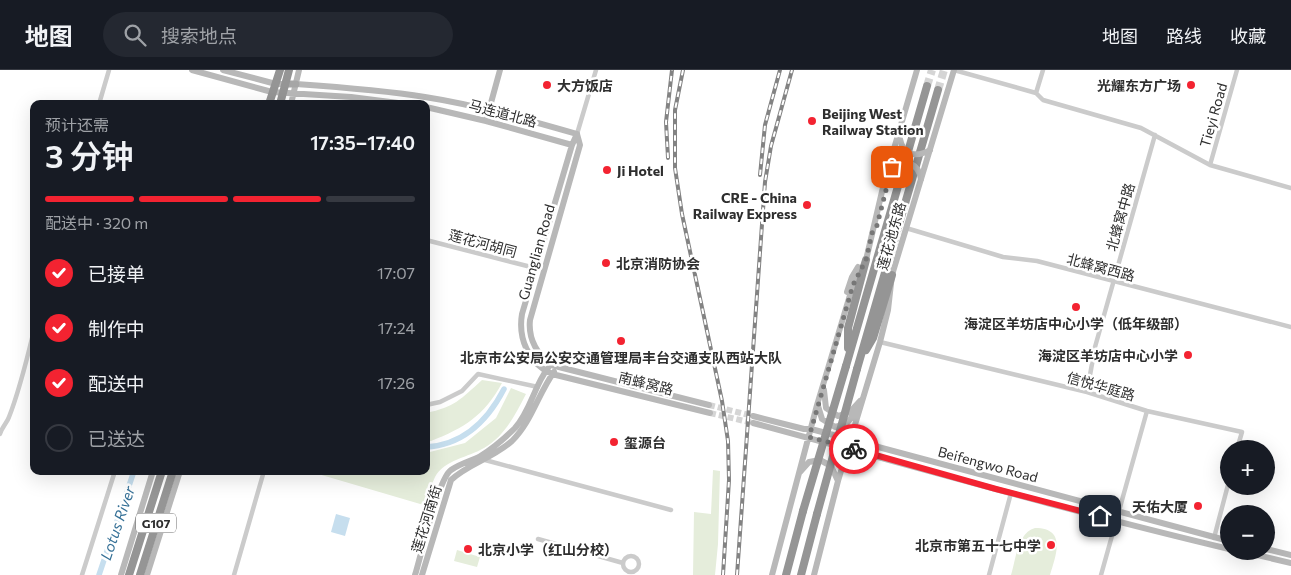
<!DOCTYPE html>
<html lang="zh">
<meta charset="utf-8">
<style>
:root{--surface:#171b24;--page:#242831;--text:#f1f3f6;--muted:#9ea1a6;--line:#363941;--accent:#f32331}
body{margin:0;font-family:Commissioner,"Noto Sans SC",sans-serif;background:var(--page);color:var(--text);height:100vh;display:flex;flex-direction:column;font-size:19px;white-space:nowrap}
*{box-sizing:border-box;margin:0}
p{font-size:16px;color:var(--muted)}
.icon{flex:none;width:28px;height:28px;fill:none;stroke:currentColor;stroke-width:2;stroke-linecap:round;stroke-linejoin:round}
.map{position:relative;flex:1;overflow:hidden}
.panel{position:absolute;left:30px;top:30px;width:400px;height:375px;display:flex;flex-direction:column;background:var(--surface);border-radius:10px;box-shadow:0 5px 20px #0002}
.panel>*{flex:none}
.fabs{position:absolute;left:1220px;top:370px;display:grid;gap:10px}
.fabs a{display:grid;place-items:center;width:55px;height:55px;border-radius:50%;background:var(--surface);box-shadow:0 5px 20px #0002;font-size:25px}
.pin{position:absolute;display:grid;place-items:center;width:42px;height:42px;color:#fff;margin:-21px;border-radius:10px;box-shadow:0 2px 8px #0006}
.courier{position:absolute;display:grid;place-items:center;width:50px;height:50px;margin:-25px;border:4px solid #f32331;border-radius:50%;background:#fff;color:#222;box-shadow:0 1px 6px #0007}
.head em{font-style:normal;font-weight:600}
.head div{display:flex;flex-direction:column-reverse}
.head{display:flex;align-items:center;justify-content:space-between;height:85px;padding:0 15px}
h1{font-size:32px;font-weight:600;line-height:38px}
.bar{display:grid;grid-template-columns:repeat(4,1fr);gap:8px 5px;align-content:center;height:60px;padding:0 15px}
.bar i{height:6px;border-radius:4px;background:var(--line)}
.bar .current{background:var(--accent)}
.bar p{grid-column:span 4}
ol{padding:0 15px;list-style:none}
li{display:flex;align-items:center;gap:15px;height:55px}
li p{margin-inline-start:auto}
li .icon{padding:5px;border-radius:50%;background:var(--accent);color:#fff;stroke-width:4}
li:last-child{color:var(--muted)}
li i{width:28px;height:28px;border:2px solid var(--line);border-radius:50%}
header{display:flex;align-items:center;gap:30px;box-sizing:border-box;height:70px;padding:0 25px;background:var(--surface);border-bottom:1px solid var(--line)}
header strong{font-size:24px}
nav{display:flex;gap:28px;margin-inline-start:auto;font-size:18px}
.search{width:350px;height:45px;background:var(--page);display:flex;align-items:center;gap:12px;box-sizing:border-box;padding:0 18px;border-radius:28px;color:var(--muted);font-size:19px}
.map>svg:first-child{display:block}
.green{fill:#e5eddb}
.water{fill:#c6deee}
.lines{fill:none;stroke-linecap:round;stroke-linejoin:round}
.canal{stroke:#c6deee;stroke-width:5.5}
.secondary-tunnel{stroke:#d5d5d5;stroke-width:6;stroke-dasharray:6 3;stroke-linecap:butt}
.highway-tunnel{stroke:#d5d5d5;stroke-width:8;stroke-dasharray:8 4;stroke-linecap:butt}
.street{stroke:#cbcbcb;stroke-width:4.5}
.secondary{stroke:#b8b8b8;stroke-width:6}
.primary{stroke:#a6a6a6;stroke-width:7}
.highway{stroke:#959595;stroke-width:8}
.rail-casing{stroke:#838383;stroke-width:4}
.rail{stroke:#fff;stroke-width:2;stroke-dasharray:5.5;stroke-linecap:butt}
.secondary-bridge{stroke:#b8b8b8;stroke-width:6}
.highway-bridge{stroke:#959595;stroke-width:8}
.done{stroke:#777;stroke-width:5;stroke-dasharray:0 9}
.route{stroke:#f32331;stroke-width:6}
.poi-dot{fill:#f32331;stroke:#fff;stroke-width:2}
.labels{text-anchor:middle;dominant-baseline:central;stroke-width:5;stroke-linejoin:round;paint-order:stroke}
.shield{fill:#fff;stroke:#6d6d6d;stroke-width:1}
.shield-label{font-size:12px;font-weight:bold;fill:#2e2e2e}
.poi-label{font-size:14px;font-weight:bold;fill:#2e2e2e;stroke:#fff;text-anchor:start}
.street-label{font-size:14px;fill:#2e2e2e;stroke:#fff}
.water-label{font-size:15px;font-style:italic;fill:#367197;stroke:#fff}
</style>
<header>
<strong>地图</strong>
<div class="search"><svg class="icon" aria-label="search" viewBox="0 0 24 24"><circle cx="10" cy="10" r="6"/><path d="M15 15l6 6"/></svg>搜索地点</div>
<nav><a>地图</a><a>路线</a><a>收藏</a></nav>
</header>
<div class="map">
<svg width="1291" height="505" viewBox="0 0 1291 505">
<rect width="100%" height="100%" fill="#fff"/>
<path class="green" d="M482 310 502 313C484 346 464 358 431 371H426V343C455 337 461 329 482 310Z
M511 318 526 324C515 345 505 366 484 378 469 387 444 390 435 407 431 415 429 427 427 436L308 401H426V383L465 373 496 348Z
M713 400 720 401 718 474 715 505H693L694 442 711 444Z
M1035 458C1067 458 1056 485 1050 505H1011C1016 490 1017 463 1035 458Z
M457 480 480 487 477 497 454 491Z"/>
<path class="water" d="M336 444 350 448 345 466 331 462Z"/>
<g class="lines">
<path class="canal" d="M426 377C463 375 488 350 504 319
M99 505 134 401"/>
<path class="secondary-tunnel" d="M709 335 753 346
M710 343 753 353"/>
<path class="highway-tunnel" d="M927 16 932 0
M938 20 944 0"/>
<path class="street" d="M954 0 1036 23 1043 30 1141 58 1210 95 1291 118
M1036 23 1043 0
M99 34 109 0
M577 64 596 0
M1210 95 1237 0
M906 158 1003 187 1037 191 1291 257
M426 170 535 198
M880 272 1087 322 1147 341 1242 362 1237 379
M1087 322 1095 277 1155 65
M426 335 440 332 462 321 478 304 538 317
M0 364C2 357 7 353 9 347 20 319 27 289 34 260
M485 390 671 440
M1214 468 1229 411
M538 469 623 493
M623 494a8 8 0 1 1 16 0a8 8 0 1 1-16 0Z
M82 505 115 401
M234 505 264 401
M989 505 1011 423
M1101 505 1147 341"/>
<path class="secondary" d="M192 0 272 22 351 27 406 34
M223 0 276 14H285
M296 14C339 17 382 20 425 27 476 35 528 50 577 64
M291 34 299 0
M426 37 486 51 572 75
M486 51 500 0
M577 64 572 75 522 244C518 268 528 293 552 304L710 343
M577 64 580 75 530 250C528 269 536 283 551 295L709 335
M847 222 852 207 858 197
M824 320 826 338 838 346 850 342 860 331
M818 336 822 349 835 357 846 354 857 341
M753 346 804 359H811L1229 471
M753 353C912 396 1069 441 1229 479
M800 402 809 392 820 390 831 396 838 411
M1266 479 1291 485
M1240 481 1291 493
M121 505 153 401
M147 505 180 401
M415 505C421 486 438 409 451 400 459 394 470 391 479 387 492 379 504 369 515 358 531 340 534 316 548 298
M422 505 451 410C468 394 493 388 512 371 532 351 538 324 554 302
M772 505 817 335 853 215 866 190 884 113 917 0
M814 505 838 411 880 272 888 240 892 205 954 0"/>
<path class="primary" d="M285 14H296"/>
<path class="highway" d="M269 34 280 0
M280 34 289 0
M848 278V258L866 190
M866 280 873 268 892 205
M846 296 927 16
M857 299 938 20
M129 505 162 401
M140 505 173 401
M786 505 803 441
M801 505 817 444"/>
<g class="rail-casing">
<path id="rail" d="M683 0 675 40V98L682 144 722 331 728 371 729 410 723 505
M668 88 666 52 672 0
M760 105 765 55 780 0
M737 505 765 112 771 76 792 0"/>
</g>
<use href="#rail" class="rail"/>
<path class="secondary-bridge" d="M900 69C903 85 916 88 930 80
M892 97C905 86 919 95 921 109"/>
<path class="highway-bridge" d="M803 441 846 296
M817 444 857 299"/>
</g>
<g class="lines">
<path class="done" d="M854 379 809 367 853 215 866 190 872 163 876 159 892 97"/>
<path class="route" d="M854 379 996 419 1100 446"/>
</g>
<g class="poi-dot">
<circle cx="547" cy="15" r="5"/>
<circle cx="1191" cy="15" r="5"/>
<circle cx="812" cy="51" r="5"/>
<circle cx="607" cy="100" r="5"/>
<circle cx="807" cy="135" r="5"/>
<circle cx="606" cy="193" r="5"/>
<circle cx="1076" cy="237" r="5"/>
<circle cx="621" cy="271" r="5"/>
<circle cx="1188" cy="285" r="5"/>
<circle cx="614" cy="372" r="5"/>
<circle cx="1198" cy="436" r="5"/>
<circle cx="1051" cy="475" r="5"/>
<circle cx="468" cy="479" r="5"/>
</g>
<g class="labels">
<rect class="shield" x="136" y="443.5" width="40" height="19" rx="4"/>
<g class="shield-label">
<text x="156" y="453">G107</text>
</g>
<g class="poi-label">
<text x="557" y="15">大方饭店</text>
<text x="1181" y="15" text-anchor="end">光耀东方广场</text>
<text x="822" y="43">Beijing West<tspan x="822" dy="16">Railway Station</tspan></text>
<text x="617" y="100">Ji Hotel</text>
<text x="797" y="127" text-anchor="end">CRE - China<tspan x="797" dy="16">Railway Express</tspan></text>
<text x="616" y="193">北京消防协会</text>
<text x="1076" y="253" text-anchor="middle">海淀区羊坊店中心小学（低年级部）</text>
<text x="1178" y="285" text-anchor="end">海淀区羊坊店中心小学</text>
<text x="621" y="287" text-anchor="middle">北京市公安局公安交通管理局丰台交通支队西站大队</text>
<text x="624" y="372">玺源台</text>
<text x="1188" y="436" text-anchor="end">天佑大厦</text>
<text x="1041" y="475" text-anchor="end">北京市第五十七中学</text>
<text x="478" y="479">北京小学（红山分校）</text>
</g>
<g class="street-label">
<text transform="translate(503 43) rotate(15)">马连道北路</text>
<text transform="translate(1213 45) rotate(-74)">Tieyi Road</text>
<text transform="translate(1120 147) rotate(-74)">北蜂窝中路</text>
<text transform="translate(891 166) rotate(-74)">莲花池东路</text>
<text transform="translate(483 173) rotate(15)">莲花河胡同</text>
<text transform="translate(536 182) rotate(-74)">Guanglian Road</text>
<text transform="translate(1101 197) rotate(15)">北蜂窝西路</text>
<text transform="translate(646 313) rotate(14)">南蜂窝路</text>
<text transform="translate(1101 316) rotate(16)">信悦华庭路</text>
<text transform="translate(988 394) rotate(15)">Beifengwo Road</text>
<text transform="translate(426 449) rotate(-73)">莲花河南街</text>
</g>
<g class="water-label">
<text transform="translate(117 453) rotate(-71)">Lotus River</text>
</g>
</g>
</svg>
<div class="fabs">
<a>+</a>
<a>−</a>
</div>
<div class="pin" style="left:892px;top:97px;background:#ea580c"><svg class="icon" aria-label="bag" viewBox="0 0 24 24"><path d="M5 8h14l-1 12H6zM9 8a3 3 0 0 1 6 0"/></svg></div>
<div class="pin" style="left:1100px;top:446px;background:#1f2937"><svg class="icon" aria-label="home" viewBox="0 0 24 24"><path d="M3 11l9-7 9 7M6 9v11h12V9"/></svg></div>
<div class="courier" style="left:854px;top:379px"><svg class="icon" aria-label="bike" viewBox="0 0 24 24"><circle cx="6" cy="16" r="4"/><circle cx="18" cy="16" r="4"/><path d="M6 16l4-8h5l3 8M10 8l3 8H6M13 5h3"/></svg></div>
<section class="panel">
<div class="head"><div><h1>3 分钟</h1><p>预计还需</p></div><em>17:35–17:40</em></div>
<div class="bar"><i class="current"></i><i class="current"></i><i class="current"></i><i></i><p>配送中 · 320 m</p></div>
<ol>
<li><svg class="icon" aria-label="check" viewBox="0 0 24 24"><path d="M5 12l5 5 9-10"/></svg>已接单<p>17:07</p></li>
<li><svg class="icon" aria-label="check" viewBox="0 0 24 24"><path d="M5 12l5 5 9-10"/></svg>制作中<p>17:24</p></li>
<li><svg class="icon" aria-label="check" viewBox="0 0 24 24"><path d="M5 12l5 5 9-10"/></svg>配送中<p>17:26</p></li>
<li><i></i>已送达</li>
</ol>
</section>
</div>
